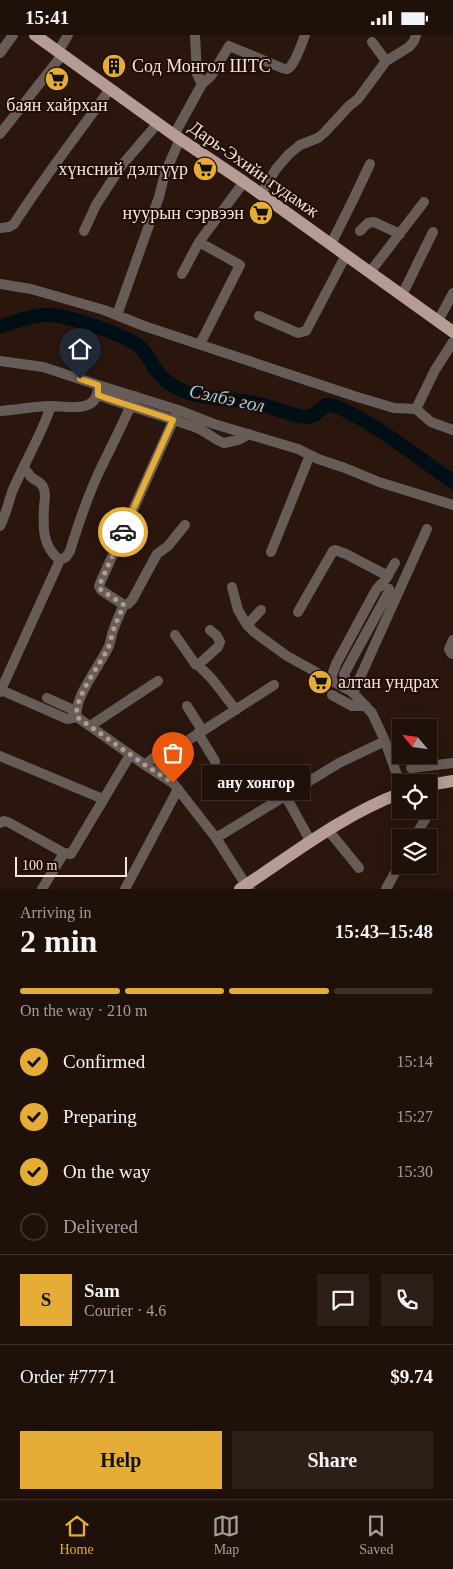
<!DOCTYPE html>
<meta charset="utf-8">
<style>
:root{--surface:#20100a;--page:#2d1e18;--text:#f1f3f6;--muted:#a29d9c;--line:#3d302b;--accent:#e5ad35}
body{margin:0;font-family:"Times New Roman",serif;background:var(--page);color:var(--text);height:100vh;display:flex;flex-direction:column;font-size:19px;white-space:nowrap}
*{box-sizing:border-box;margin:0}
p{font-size:16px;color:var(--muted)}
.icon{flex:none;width:28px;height:28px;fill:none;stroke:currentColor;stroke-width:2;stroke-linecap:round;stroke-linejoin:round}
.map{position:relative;height:854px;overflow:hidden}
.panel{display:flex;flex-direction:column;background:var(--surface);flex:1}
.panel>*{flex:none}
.needle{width:32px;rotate:299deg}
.fabs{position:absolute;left:392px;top:684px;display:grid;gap:10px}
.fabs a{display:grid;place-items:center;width:45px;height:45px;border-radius:0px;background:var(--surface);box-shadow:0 2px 12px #0003,0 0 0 1px var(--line);font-size:25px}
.scale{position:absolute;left:15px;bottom:12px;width:112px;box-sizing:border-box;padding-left:5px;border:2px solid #f4e5df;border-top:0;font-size:14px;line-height:18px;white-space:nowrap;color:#f4e5df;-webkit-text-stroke:4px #210d05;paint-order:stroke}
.pin{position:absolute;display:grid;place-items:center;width:42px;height:42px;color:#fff;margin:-51px -21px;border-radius:50% 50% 50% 0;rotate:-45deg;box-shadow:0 0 5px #0007}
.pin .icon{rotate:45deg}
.courier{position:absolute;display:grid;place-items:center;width:50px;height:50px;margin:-25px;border:4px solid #e5ad35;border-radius:50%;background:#fff;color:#222;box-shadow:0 1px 6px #0007}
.bubble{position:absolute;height:35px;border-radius:0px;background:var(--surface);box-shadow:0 2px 12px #0003,0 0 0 1px var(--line);font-size:16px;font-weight:600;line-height:35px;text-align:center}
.overview em{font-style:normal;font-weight:600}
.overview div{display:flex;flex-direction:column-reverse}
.overview{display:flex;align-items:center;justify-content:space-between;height:85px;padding:0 20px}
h1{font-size:32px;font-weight:600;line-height:38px}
.bar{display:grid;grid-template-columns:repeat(4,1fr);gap:8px 5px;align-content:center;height:60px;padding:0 20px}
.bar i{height:6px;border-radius:4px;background:var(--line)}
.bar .current{background:var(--accent)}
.bar p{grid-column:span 4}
.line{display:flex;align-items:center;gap:12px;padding:0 20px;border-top:1px solid var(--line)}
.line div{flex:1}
.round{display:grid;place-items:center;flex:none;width:52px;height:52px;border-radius:0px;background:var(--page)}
ol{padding:0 20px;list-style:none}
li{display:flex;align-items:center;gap:15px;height:55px}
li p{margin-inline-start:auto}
li .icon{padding:5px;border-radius:50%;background:var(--accent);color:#111;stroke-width:4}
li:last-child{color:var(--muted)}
li i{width:28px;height:28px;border:2px solid var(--line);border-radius:50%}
.cta{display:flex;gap:10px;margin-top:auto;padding:10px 20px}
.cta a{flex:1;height:58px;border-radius:0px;background:var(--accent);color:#111;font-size:20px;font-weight:600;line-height:58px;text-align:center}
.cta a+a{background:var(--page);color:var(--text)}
.status{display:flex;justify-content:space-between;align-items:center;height:35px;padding:0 25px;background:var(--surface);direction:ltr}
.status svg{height:14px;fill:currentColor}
.tab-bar{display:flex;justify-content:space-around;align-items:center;height:70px;border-top:1px solid var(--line);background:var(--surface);font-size:14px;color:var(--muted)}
.tab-bar a{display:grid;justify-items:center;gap:2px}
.tab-bar .current{color:var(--accent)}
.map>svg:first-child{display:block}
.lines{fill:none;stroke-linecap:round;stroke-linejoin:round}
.river{stroke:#000e15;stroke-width:14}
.minor{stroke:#685c58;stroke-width:10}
.major{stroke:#b69c95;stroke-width:12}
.done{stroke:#ae9d96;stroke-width:5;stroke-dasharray:0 9}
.route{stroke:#e5ad35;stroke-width:6}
.labels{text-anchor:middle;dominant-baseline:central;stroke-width:4;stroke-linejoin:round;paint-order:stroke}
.poi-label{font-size:18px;fill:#f4e5df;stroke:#210d05;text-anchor:start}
.street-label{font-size:18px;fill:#f4e5df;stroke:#210d05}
.water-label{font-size:19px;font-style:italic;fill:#92d6eb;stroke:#210d05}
</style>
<div class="status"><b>15:41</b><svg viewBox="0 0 49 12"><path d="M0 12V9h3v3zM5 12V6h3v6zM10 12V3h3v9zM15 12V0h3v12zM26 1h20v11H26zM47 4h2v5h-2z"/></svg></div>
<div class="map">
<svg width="453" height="854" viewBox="0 0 453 854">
<rect width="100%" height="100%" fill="#2b160d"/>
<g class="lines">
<path class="river" d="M0 292C14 287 29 281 44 280 63 278 127 300 141 313 146 318 150 325 154 332 160 341 169 349 179 354 203 365 229 363 254 368 272 371 288 380 306 382L314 380 326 370C349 368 431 432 453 447"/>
<path class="minor" d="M195 0 197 39 202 49
M372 7 386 26
M58 17 68 0
M0 18 13 0
M0 99 62 20
M174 100 202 49 211 41 229 11 282 33C286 34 287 35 290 32 296 26 302 8 305 0
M261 159 276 134 289 119 300 110 318 103 324 98 349 71 358 64 386 26 409 12 414 6 416 0
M0 193 9 192 14 189C44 142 78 99 110 54
M84 196 96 170 122 130 158 88
M360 196 368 188 374 187 400 199
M199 207 240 230 200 309
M331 209 353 165 370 129
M370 237 424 167
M182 239 199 207 244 147
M0 249 31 254 104 275 144 291 354 361 394 373 416 374 431 387 453 395
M402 260 433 197
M117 280 159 162 165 138 180 104
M259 281 298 298 306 296 346 220
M438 286 453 258
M0 326 43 332 98 350
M98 360C131 372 164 381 197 393 207 397 215 405 224 408L238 405 249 399
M416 374 435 335 453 307
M0 376C17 375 34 371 50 371 68 371 99 380 98 350L178 375 214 389 298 414 318 424 345 433 379 447 453 470
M24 433C26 436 29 439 31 442 35 446 41 446 43 452 46 457 45 465 44 471 43 492 42 512 60 525
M0 491C6 479 8 469 12 457 24 428 41 401 51 371
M271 517 310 420
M385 545 395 528
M232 552 238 575 247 590 254 597 287 621 352 657
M124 570 128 569 132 565 157 519 168 511 185 490
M298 577 333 516 335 515 346 519 388 541
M247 590 261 575
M175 600 196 630H198L212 644 236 675
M453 605 449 614 451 618 453 619
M198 630 218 612 220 607 217 601 210 595
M330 646 336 629 376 555 381 549 389 554 387 560 344 639 349 655
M1 655 67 684 77 682 145 730 173 748 216 803 246 850 250 854
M0 657 60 525 66 522 70 516C78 490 87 463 99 437 111 412 124 387 135 361
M332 660 352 671H366
M47 663 76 676
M187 671 202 695
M77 682C73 663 101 629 109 611 111 606 111 601 113 596 116 587 120 578 124 570L101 555 99 551 101 546 178 375
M90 691 158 646
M198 698 215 726
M0 721 103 764
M145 730 158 719 167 718 176 713 274 650
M411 733 453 728
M401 751 385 706 372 678 353 658 427 494
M285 760 311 807
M0 788 4 786 8 787 64 818
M328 795 359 833
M415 802 431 774 430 750
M216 803 339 728 385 706
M42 854 64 818 71 819 130 720
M125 854 178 754
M386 854 401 827"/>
<path class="major" d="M35 0 174 100 244 147 453 297
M429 750 453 746
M240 854C292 820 342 780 401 758"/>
</g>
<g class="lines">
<path class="done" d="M123 497 99 551 101 555 124 570C120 579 116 587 113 596 111 601 111 607 109 611 101 629 73 663 77 682L145 730 173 748"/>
<path class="route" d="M80 344 98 350V360C123 369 148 376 173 385L123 497"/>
</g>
<defs>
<g id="building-disc" transform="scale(1.25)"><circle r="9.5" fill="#e5ad35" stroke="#210d05"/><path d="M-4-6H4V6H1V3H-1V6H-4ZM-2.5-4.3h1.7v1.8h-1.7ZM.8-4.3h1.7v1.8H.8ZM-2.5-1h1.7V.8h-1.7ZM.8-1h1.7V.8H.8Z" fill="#111"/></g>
<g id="supermarket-disc" transform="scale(1.25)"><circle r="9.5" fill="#e5ad35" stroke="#210d05"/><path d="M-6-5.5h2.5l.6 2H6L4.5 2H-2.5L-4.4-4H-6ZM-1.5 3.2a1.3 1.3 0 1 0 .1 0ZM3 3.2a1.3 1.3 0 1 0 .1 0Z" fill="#111"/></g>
</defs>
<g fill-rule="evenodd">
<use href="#building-disc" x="114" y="31"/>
<use href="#supermarket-disc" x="57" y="44"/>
<use href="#supermarket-disc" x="205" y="134"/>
<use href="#supermarket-disc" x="261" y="178"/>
<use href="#supermarket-disc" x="320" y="647"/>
</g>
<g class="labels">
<g class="poi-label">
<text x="132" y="31">Сод Монгол ШТС</text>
<text x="57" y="70" text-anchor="middle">баян хайрхан</text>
<text x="188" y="134" text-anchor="end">хүнсний дэлгүүр</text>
<text x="244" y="178" text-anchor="end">нуурын сэрвээн</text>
<text x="338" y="647">алтан ундрах</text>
</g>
<g class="street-label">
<text transform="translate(254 134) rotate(35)">Дарь-Эхийн гудамж</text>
</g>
<g class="water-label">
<text transform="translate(227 363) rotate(12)">Сэлбэ гол</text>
</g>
</g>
</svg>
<div class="fabs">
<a><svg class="needle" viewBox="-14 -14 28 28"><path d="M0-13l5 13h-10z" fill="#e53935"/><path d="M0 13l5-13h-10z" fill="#a29d9c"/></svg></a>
<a><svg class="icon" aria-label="locate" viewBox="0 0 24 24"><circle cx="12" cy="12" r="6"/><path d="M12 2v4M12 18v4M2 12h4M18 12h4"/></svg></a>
<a><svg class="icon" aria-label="layers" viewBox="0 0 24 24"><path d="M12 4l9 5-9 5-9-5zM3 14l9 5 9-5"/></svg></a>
</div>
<div class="scale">100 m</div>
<div class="pin" style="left:173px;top:748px;background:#ea580c"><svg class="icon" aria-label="bag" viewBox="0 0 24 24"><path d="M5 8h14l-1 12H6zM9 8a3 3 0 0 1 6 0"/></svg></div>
<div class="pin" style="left:80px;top:344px;background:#1f2937"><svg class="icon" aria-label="home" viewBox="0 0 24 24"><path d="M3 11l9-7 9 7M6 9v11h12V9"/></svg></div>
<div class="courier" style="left:123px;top:497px"><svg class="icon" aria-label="car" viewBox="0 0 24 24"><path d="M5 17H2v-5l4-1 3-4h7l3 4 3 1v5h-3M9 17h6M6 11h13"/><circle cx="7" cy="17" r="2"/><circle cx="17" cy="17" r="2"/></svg></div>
<div class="bubble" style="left:202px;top:730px;width:108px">ану хонгор</div>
</div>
<section class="panel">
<div class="overview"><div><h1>2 min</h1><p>Arriving in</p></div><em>15:43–15:48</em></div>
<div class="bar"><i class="current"></i><i class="current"></i><i class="current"></i><i></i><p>On the way · 210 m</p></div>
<ol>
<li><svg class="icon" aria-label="check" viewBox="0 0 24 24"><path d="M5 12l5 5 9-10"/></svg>Confirmed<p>15:14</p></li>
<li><svg class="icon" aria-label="check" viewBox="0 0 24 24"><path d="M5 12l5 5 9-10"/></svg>Preparing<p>15:27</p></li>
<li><svg class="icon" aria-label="check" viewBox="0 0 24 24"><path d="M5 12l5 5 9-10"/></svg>On the way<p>15:30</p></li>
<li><i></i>Delivered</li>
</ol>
<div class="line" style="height:90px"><b class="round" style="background:var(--accent);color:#111">S</b><div><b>Sam</b><p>Courier · 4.6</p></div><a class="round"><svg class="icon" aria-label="chat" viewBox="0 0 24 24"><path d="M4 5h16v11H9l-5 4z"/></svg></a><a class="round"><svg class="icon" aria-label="phone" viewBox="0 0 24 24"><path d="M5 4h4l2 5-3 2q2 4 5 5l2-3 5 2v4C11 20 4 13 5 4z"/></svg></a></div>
<div class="line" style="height:65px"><div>Order #7771</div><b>$9.74</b></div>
<div class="cta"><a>Help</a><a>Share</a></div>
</section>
<nav class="tab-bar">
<a class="current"><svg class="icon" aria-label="home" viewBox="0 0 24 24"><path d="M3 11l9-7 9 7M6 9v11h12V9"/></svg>Home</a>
<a><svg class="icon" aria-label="map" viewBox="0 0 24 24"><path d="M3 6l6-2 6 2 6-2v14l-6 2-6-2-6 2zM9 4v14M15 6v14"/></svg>Map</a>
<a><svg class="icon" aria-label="saved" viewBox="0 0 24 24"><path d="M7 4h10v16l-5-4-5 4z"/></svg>Saved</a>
</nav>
